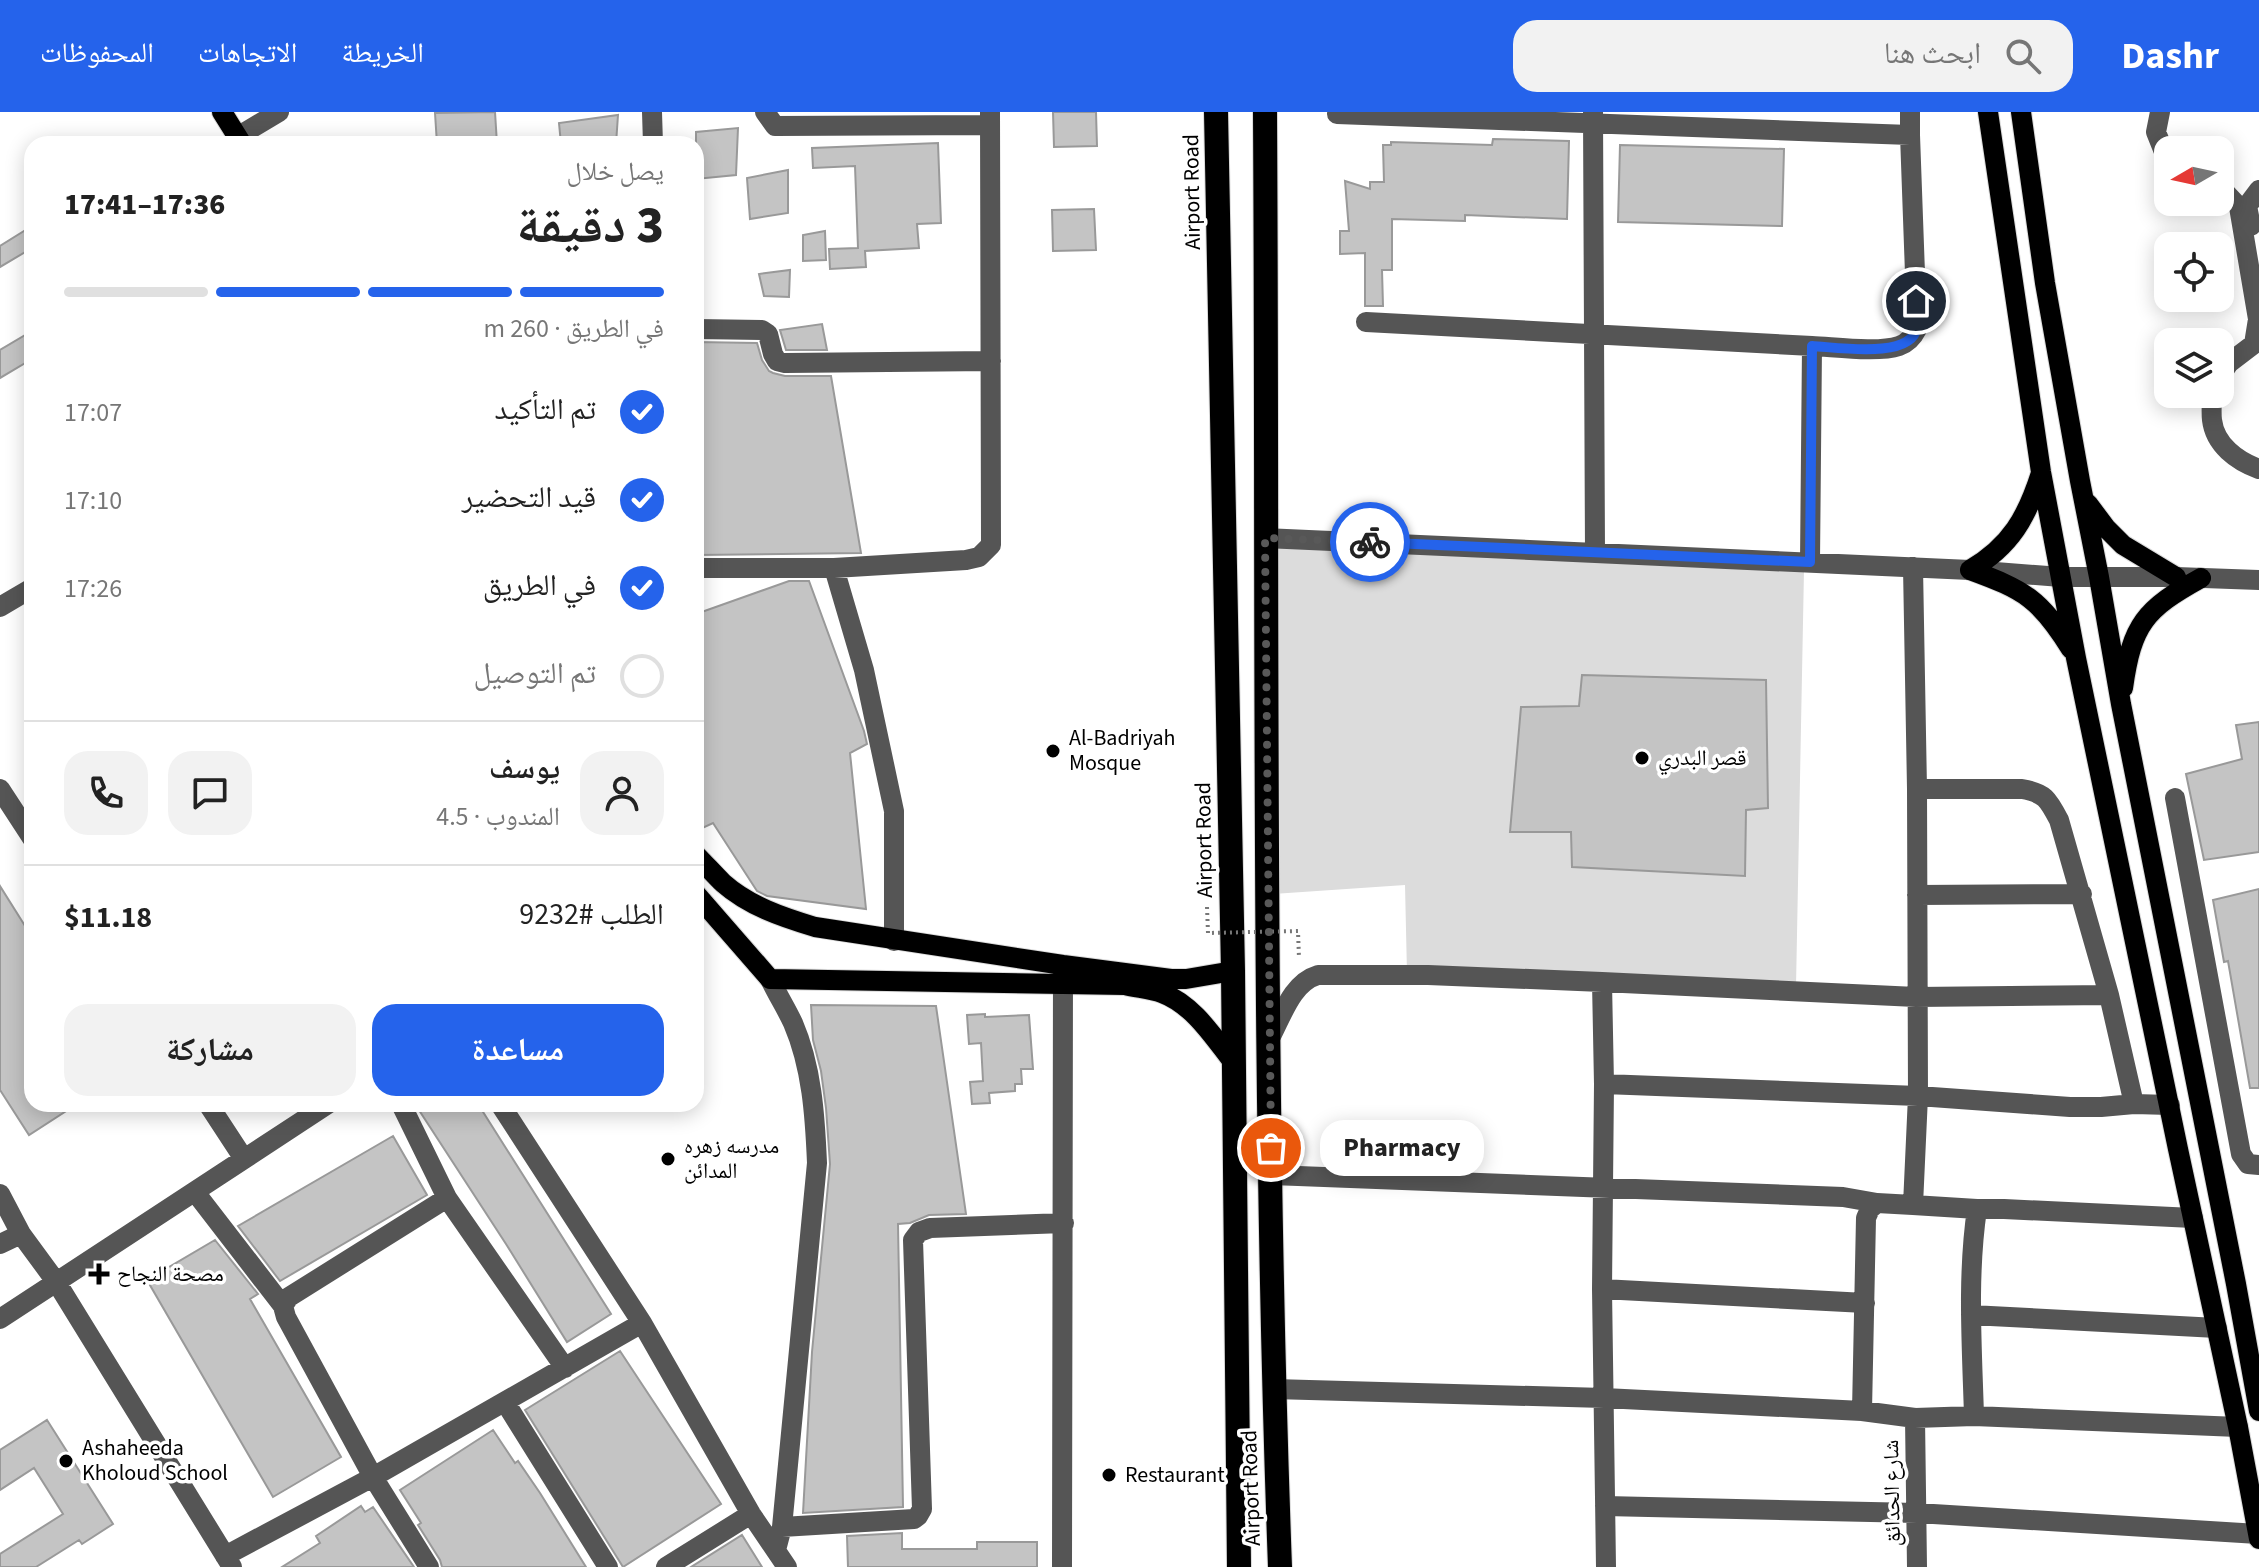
<!DOCTYPE html>
<html lang="ar">
<meta charset="utf-8">
<style>
:root{--surface:#fff;--page:#f2f2f2;--text:#222;--muted:#767676;--line:#e0e0e0;--accent:#2563eb}
body{margin:0;font-family:"Source Sans 3","Noto Naskh Arabic",sans-serif;background:var(--page);color:var(--text);direction:rtl;height:100vh;display:flex;flex-direction:column;font-size:30px;white-space:nowrap}
*{box-sizing:border-box;margin:0}
p{font-size:26px;color:var(--muted)}
.icon{flex:none;width:44px;height:44px;fill:none;stroke:currentColor;stroke-width:2;stroke-linecap:round;stroke-linejoin:round}
.map{position:relative;flex:1;overflow:hidden;direction:ltr}
.details{position:absolute;left:24px;top:24px;width:680px;height:976px;display:flex;flex-direction:column;background:var(--surface);border-radius:24px;box-shadow:0 4px 20px #0003;direction:rtl}
.details>*{flex:none}
.needle{width:52px;rotate:261deg}
.buttons{position:absolute;left:2154px;top:24px;display:grid;gap:16px}
.buttons a{display:grid;place-items:center;width:80px;height:80px;border-radius:16px;background:var(--surface);box-shadow:0 4px 20px #0003;font-size:40px}
.pin{position:absolute;display:grid;place-items:center;width:68px;height:68px;color:#fff;margin:-34px;border:4px solid #fff;border-radius:50%;box-shadow:0 2px 8px #0007}
.courier{position:absolute;display:grid;place-items:center;width:80px;height:80px;margin:-40px;border:6px solid #2563eb;border-radius:50%;background:#fff;color:#222;box-shadow:0 2px 10px #0007}
.bubble{position:absolute;height:56px;border-radius:24px;background:var(--surface);box-shadow:0 4px 20px #0003;font-size:26px;font-weight:800;line-height:56px;text-align:center;direction:rtl}
.overview em{font-style:normal;font-weight:800}
.overview div{display:flex;flex-direction:column-reverse}
.overview{display:flex;align-items:center;justify-content:space-between;height:136px;padding:0 40px}
h1{font-size:52px;font-weight:800;line-height:60px}
.bar{display:grid;grid-template-columns:repeat(4,1fr);gap:12px 8px;align-content:center;height:96px;padding:0 40px}
.bar i{height:10px;border-radius:6px;background:var(--line)}
.bar .on{background:var(--accent)}
.bar p{grid-column:span 4}
.line{display:flex;align-items:center;gap:20px;padding:0 40px;border-top:2px solid var(--line)}
.line div{flex:1}
.round{display:grid;place-items:center;flex:none;width:84px;height:84px;border-radius:24px;background:var(--page)}
ol{padding:0 40px;list-style:none}
li{display:flex;align-items:center;gap:24px;height:88px}
li p{margin-inline-start:auto}
li .icon{padding:8px;border-radius:50%;background:var(--accent);color:#fff;stroke-width:4}
li:last-child{color:var(--muted)}
li i{width:44px;height:44px;border:4px solid var(--line);border-radius:50%}
.cta{display:flex;gap:16px;margin-top:auto;padding:16px 40px}
.cta a{flex:1;height:92px;border-radius:24px;background:var(--accent);color:#fff;font-size:32px;font-weight:800;line-height:92px;text-align:center}
.cta a+a{background:var(--page);color:var(--text)}
header{display:flex;align-items:center;gap:48px;box-sizing:border-box;height:112px;padding:0 40px;background:var(--accent);color:#fff}
header strong{font-size:38px}
nav{display:flex;gap:44px;margin-inline-start:auto;font-size:28px}
.search{width:560px;height:72px;background:var(--page);display:flex;align-items:center;gap:20px;box-sizing:border-box;padding:0 28px;border-radius:24px;color:var(--muted);font-size:30px}
.map>svg:first-child{display:block}
.green{fill:#dcdcdc}
.building{fill:#c4c4c4;stroke:#999;stroke-width:2}
.lines{fill:none;stroke-linecap:round;stroke-linejoin:round}
.major-casing{stroke:#dbdbdb;stroke-width:22}
.highway-casing{stroke:#dbdbdb;stroke-width:26}
.minor{stroke:#555;stroke-width:20}
.major{stroke:#000;stroke-width:20}
.highway{stroke:#000;stroke-width:24}
.path-bridge{stroke:#777;stroke-width:4;stroke-dasharray:2 4;stroke-linecap:butt}
.done{stroke:#595959;stroke-width:8;stroke-dasharray:0 14.4}
.route{stroke:#2563eb;stroke-width:10}
.poi-dot{fill:#000;stroke:#fff;stroke-width:3}
.labels{text-anchor:middle;dominant-baseline:central;stroke-width:7;stroke-linejoin:round;paint-order:stroke}
.street-label{font-size:22px;fill:#000;stroke:#fff}
.poi-label{font-size:22px;fill:#000;stroke:#fff;text-anchor:start}
</style>
<header>
<strong>Dashr</strong>
<div class="search"><svg class="icon" aria-label="search" viewBox="0 0 24 24"><circle cx="10" cy="10" r="6"/><path d="M15 15l6 6"/></svg>ابحث هنا</div>
<nav><a>الخريطة</a><a>الاتجاهات</a><a>المحفوظات</a></nav>
</header>
<div class="map">
<svg width="2259" height="1455" viewBox="0 0 2259 1455">
<rect width="100%" height="100%" fill="#fff"/>
<path class="green" d="M1270 430 1804 458 1796 875 1407 862 1405 773 1273 782Z"/>
<path class="building" d="M495 0 497 32H437L435 1Z
M1053 0H1096L1097 34 1054 35Z
M618 3 616 32H561L559 11Z
M738 16 736 63 696 67V20Z
M1493 27 1569 29 1567 107 1465 103V109L1392 107V158H1382L1383 194H1365V141L1340 142V119H1349L1345 69 1370 77V70H1384L1383 33H1391V30L1492 33Z
M938 31 941 111 917 112 919 136 865 139 866 155 830 157 829 137 858 136 855 54 813 56 812 36Z
M1620 33 1784 37 1782 114 1618 110Z
M788 58V101L750 107 747 66Z
M1094 97 1096 138 1053 139 1052 98Z
M32 114V136L0 155V134Z
M825 119 826 148 803 149V123Z
M790 158 789 185 764 184 759 162Z
M822 212 827 238H786L780 218Z
M32 219V247L0 266V238Z
M696 230 757 231 762 248 769 259 773 261 785 264H831L861 441 696 443Z
M789 469H809L864 619 867 632 850 641 866 797 767 784 757 779 713 711 696 719V502Z
M1582 563 1766 568 1768 696 1746 698 1745 764 1572 755 1571 720H1510L1521 595 1579 594Z
M2259 610V740L2204 748 2186 662 2242 647 2236 613Z
M0 774 32 825V992H77L29 1023 0 978Z
M2259 777V976H2250L2228 849 2224 850 2213 788Z
M811 893 936 894 966 1102 929 1103 910 1111 898 1112 903 1395 803 1401 812 1240 830 1052 826 996 821 959 813 928Z
M985 902V905L1029 903 1033 957H1021L1022 972H1015V979L989 981 990 991 972 992 970 970 983 969 981 931 969 932 967 903Z
M415 992H478L611 1202 567 1230 506 1132Z
M393 1024 427 1083 280 1169 238 1114Z
M215 1128 258 1182 250 1187 341 1345 273 1385 147 1168Z
M620 1239 721 1392 623 1455 525 1298Z
M47 1308 113 1412 82 1432 79 1428 36 1455H0V1442L63 1402 34 1356 0 1378V1338Z
M493 1318 515 1351 518 1349 540 1381 586 1455H442L440 1448 418 1413 421 1411 400 1378Z
M361 1394 365 1400 373 1395 414 1455H282L320 1431 316 1424Z
M902 1421V1437H977V1430H1037V1455H848L847 1424Z
M742 1423 762 1455H691Z"/>
<g class="lines">
<g class="major-casing">
<path id="major" d="M222 0 242 32
M1988 0 2041 360 2076 546 2178 1037 2238 1315 2259 1427
M2021 0 2045 171 2080 369 2099 465 2121 592 2236 1172 2259 1299
M2088 392 2106 416 2123 433 2176 465
M1970 458C2025 478 2040 487 2071 537
M1970 458C2011 434 2027 405 2041 361
M2123 576C2132 512 2145 497 2201 466
M696 743C705 752 714 762 723 771 749 794 782 805 815 815L1063 853 1171 867H1186L1233 859
M696 782 770 867 1125 873C1137 876 1151 877 1162 881 1194 893 1214 926 1234 951"/>
</g>
<g class="highway-casing">
<path id="highway" d="M1216 0 1233 859 1239 1455
M1265 0C1268 485 1262 970 1280 1455"/>
</g>
<path class="minor" d="M652 0 653 32
M765 0 775 14 990 13
M1593 0 1595 441
M2160 0 2156 20 2168 50
M1337 2 1910 23V0
M237 25 279 0
M2220 78 2224 79 2239 95 2258 207 2254 232 2229 251 2220 264
M2251 114 2247 94 2259 78
M1366 210 1812 234C1835 235 1878 241 1899 234 1908 231 1913 225 1917 217L1910 23
M696 217 762 218 768 222 773 242 777 249 785 251 991 249
M2212 282C2212 290 2211 300 2212 308 2215 333 2237 349 2259 357
M1265 426 1970 458 2061 465H2176L2259 468
M1810 450 1812 234
M696 456H834L966 448 979 445 991 433 990 0
M834 456 864 558 894 699V829
M0 495 32 476
M0 677 32 726
M2175 686 2241 1042 2248 1052 2259 1053
M1917 783 2082 782
M770 867C777 882 786 896 793 911 812 955 815 1004 817 1051L782 1415 776 1438
M1602 870 1604 972 1602 1177 1606 1455
M1269 928C1282 905 1291 871 1318 863H1428L1602 870 1916 885 2109 883
M1604 972 1918 984 2070 995H2101L2134 992 2109 883 2059 708C2048 687 2045 681 2022 677H1917
M208 992 244 1047
M401 992 447 1086 565 1256
M500 992 642 1211 751 1402 787 1455
M2134 992 2170 993
M1272 1063 1843 1085 1877 1091
M195 1080 283 1194
M0 1082 21 1122 57 1171 232 1455
M1913 1093 1977 1097C1967 1165 1972 1235 1974 1304L1915 1306 1862 1299 1866 1106 1870 1097 1877 1091 1913 1093 1918 984 1917 677 1913 455
M1977 1097H2004L2193 1106
M0 1132 21 1122
M1602 1177 1865 1191
M1971 1203 2217 1216
M0 1207 328 992
M1273 1277 1604 1286 1862 1299
M505 1290 608 1455
M1974 1304 2238 1315
M1915 1306 1917 1455
M1605 1394 1917 1401 2258 1422
M782 1415 914 1407 918 1404 922 1397 913 1128 919 1120 930 1116 1064 1111
M225 1444 373 1365 642 1211
M429 1455 373 1365 286 1205 283 1194 289 1185 447 1086
M666 1455 751 1402
M1062 1455 1063 857"/>
<use href="#major" class="major"/>
<use href="#highway" class="highway"/>
<path class="path-bridge" d="M1207 795 1208 821 1298 819 1299 846"/>
</g>
<g class="lines">
<path class="done" d="M1271 1036 1265 426 1370 430"/>
<path class="route" d="M1370 430 1810 450 1812 234C1836 235 1912 248 1917 215 1919 207 1917 197 1916 189"/>
</g>
<g class="poi-dot">
<circle cx="1053" cy="639" r="8"/>
<circle cx="1642" cy="646" r="8"/>
<circle cx="668" cy="1047" r="8"/>
<path d="M95 1150h8v8h8v8h-8v8h-8v-8h-8v-8h8z"/>
<circle cx="66" cy="1349" r="8"/>
<circle cx="1109" cy="1363" r="8"/>
</g>
<g class="labels">
<g class="street-label">
<text transform="translate(1192 80) rotate(-91)">Airport Road</text>
<text transform="translate(1204 728) rotate(-91)">Airport Road</text>
<text transform="translate(1251 1376) rotate(-92)">Airport Road</text>
<text transform="translate(1892 1381) rotate(-91)">شارع الحدائق</text>
</g>
<g class="poi-label">
<text x="1069" y="626">Al-Badriyah<tspan x="1069" dy="25">Mosque</tspan></text>
<text x="1658" y="646">قصر البدري</text>
<text x="684" y="1034">مدرسه زهره<tspan x="684" dy="25">المدائن</tspan></text>
<text x="117" y="1162">مصحة النجاح</text>
<text x="82" y="1336">Ashaheeda<tspan x="82" dy="25">Kholoud School</tspan></text>
<text x="1125" y="1363">Restaurant</text>
</g>
</g>
</svg>
<div class="buttons">
<a><svg class="needle" viewBox="-14 -14 28 28"><path d="M0-13l5 13h-10z" fill="#e53935"/><path d="M0 13l5-13h-10z" fill="#767676"/></svg></a>
<a><svg class="icon" aria-label="locate" viewBox="0 0 24 24"><circle cx="12" cy="12" r="6"/><path d="M12 2v4M12 18v4M2 12h4M18 12h4"/></svg></a>
<a><svg class="icon" aria-label="layers" viewBox="0 0 24 24"><path d="M12 4l9 5-9 5-9-5zM3 14l9 5 9-5"/></svg></a>
</div>
<div class="pin" style="left:1271px;top:1036px;background:#ea580c"><svg class="icon" aria-label="bag" viewBox="0 0 24 24"><path d="M5 8h14l-1 12H6zM9 8a3 3 0 0 1 6 0"/></svg></div>
<div class="pin" style="left:1916px;top:189px;background:#1f2937"><svg class="icon" aria-label="home" viewBox="0 0 24 24"><path d="M3 11l9-7 9 7M6 9v11h12V9"/></svg></div>
<div class="courier" style="left:1370px;top:430px"><svg class="icon" aria-label="bike" viewBox="0 0 24 24"><circle cx="6" cy="16" r="4"/><circle cx="18" cy="16" r="4"/><path d="M6 16l4-8h5l3 8M10 8l3 8H6M13 5h3"/></svg></div>
<div class="bubble" style="left:1320px;top:1008px;width:164px">Pharmacy</div>
<section class="details">
<div class="overview"><div><h1>3 دقيقة</h1><p>يصل خلال</p></div><em>17:36–17:41</em></div>
<div class="bar"><i class="on"></i><i class="on"></i><i class="on"></i><i></i><p>في الطريق · 260 m</p></div>
<ol>
<li><svg class="icon" aria-label="check" viewBox="0 0 24 24"><path d="M5 12l5 5 9-10"/></svg>تم التأكيد<p>17:07</p></li>
<li><svg class="icon" aria-label="check" viewBox="0 0 24 24"><path d="M5 12l5 5 9-10"/></svg>قيد التحضير<p>17:10</p></li>
<li><svg class="icon" aria-label="check" viewBox="0 0 24 24"><path d="M5 12l5 5 9-10"/></svg>في الطريق<p>17:26</p></li>
<li><i></i>تم التوصيل</li>
</ol>
<div class="line" style="height:144px"><a class="round"><svg class="icon" aria-label="person" viewBox="0 0 24 24"><circle cx="12" cy="8" r="4"/><path d="M4 21q1-7 8-7t8 7"/></svg></a><div><b>يوسف</b><p>المندوب · 4.5</p></div><a class="round"><svg class="icon" aria-label="chat" viewBox="0 0 24 24"><path d="M4 5h16v11H9l-5 4z"/></svg></a><a class="round"><svg class="icon" aria-label="phone" viewBox="0 0 24 24"><path d="M5 4h4l2 5-3 2q2 4 5 5l2-3 5 2v4C11 20 4 13 5 4z"/></svg></a></div>
<div class="line" style="height:104px"><div>الطلب #9232</div><b>$11.18</b></div>
<div class="cta"><a>مساعدة</a><a>مشاركة</a></div>
</section>
</div>
